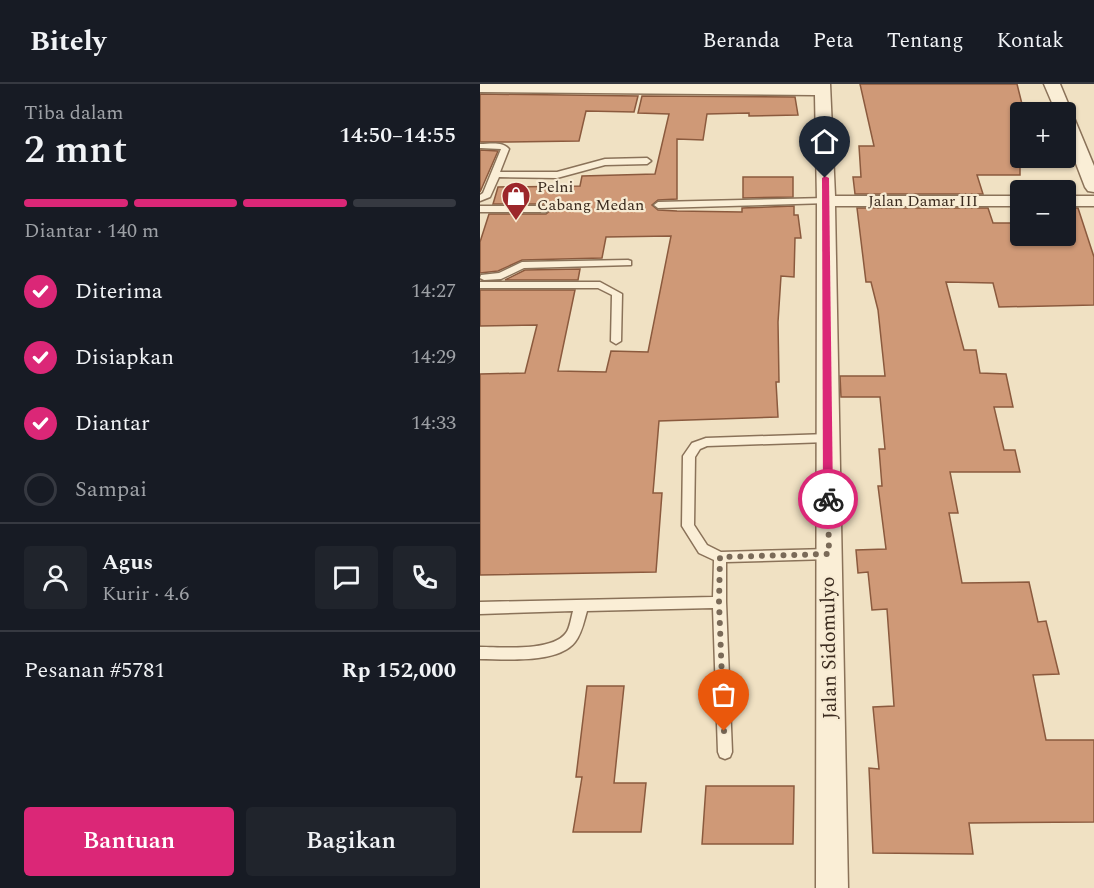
<!DOCTYPE html>
<html lang="id">
<meta charset="utf-8">
<style>
:root{--surface:#171b24;--page:#20242c;--text:#f1f3f6;--muted:#9ea1a6;--line:#363941;--accent:#db2777}
body{margin:0;font-family:Spectral,serif;background:var(--page);color:var(--text);height:100vh;display:flex;flex-direction:column;font-size:22px;white-space:nowrap}
*{box-sizing:border-box;margin:0}
p{font-size:20px;color:var(--muted)}
.icon{flex:none;width:33px;height:33px;fill:none;stroke:currentColor;stroke-width:2;stroke-linecap:round;stroke-linejoin:round}
.map{position:relative;flex:1;overflow:hidden}
.details{display:flex;flex-direction:column;background:var(--surface);width:480px}
.details>*{flex:none}
.controls{position:absolute;left:530px;top:18px;display:grid;gap:12px}
.controls a{display:grid;place-items:center;width:66px;height:66px;border-radius:6px;background:var(--surface);box-shadow:0 2px 4px #0004;font-size:30px}
.pin{position:absolute;display:grid;place-items:center;width:51px;height:51px;color:#fff;margin:-62px -26px;border-radius:50% 50% 50% 0;rotate:-45deg;box-shadow:0 0 6px #0007}
.pin .icon{rotate:45deg}
.courier{position:absolute;display:grid;place-items:center;width:60px;height:60px;margin:-30px;border:4px solid #db2777;border-radius:50%;background:#fff;color:#222;box-shadow:0 2px 8px #0007}
.headline em{font-style:normal;font-weight:600}
.headline div{display:flex;flex-direction:column-reverse}
.headline{display:flex;align-items:center;justify-content:space-between;height:102px;padding:0 24px}
h1{font-size:39px;font-weight:600;line-height:45px}
.bar{display:grid;grid-template-columns:repeat(4,1fr);gap:9px 6px;align-content:center;height:72px;padding:0 24px}
.bar i{height:8px;border-radius:4px;background:var(--line)}
.bar .active{background:var(--accent)}
.bar p{grid-column:span 4}
.line{display:flex;align-items:center;gap:15px;padding:0 24px;border-top:2px solid var(--line)}
.line div{flex:1}
.round{display:grid;place-items:center;flex:none;width:63px;height:63px;border-radius:6px;background:var(--page)}
ol{padding:0 24px;list-style:none}
li{display:flex;align-items:center;gap:18px;height:66px}
li p{margin-inline-start:auto}
li .icon{padding:6px;border-radius:50%;background:var(--accent);color:#fff;stroke-width:4}
li:last-child{color:var(--muted)}
li i{width:33px;height:33px;border:3px solid var(--line);border-radius:50%}
.action{display:flex;gap:12px;margin-top:auto;padding:12px 24px}
.action a{flex:1;height:69px;border-radius:6px;background:var(--accent);color:#fff;font-size:24px;font-weight:600;line-height:69px;text-align:center}
.action a+a{background:var(--page);color:var(--text)}
header{display:flex;align-items:center;gap:36px;box-sizing:border-box;height:84px;padding:0 30px;background:var(--surface);border-bottom:2px solid var(--line)}
header strong{font-size:28px}
nav{display:flex;gap:33px;margin-inline-start:auto;font-size:21px}
main{display:flex;flex:1;min-height:0}
.map>svg:first-child{display:block}
.building{fill:#cf9977;stroke:#8b5a3e;stroke-width:1.5}
.lines{fill:none;stroke-linecap:round;stroke-linejoin:round}
.lane-casing{stroke:#8a7259;stroke-width:3}
.street-casing{stroke:#8a7259;stroke-width:3}
.lane{fill:#faeed6;fill-rule:evenodd}
.street{fill:#faeed6;fill-rule:evenodd}
.route{fill:#db2777}
.done{stroke:#7a6a58;stroke-width:6;stroke-dasharray:0 10.8}
.labels{text-anchor:middle;dominant-baseline:central;stroke-width:4.5;stroke-linejoin:round;paint-order:stroke}
.far-poi-label{font-size:16px;fill:#3a2a1e;stroke:#f7ebd3;text-anchor:start}
.far-street-label{font-size:16px;fill:#3a2a1e;stroke:#f7ebd3}
.street-label{font-size:20px;fill:#3a2a1e;stroke:#f7ebd3}
</style>
<header>
<strong>Bitely</strong>
<nav><a>Beranda</a><a>Peta</a><a>Tentang</a><a>Kontak</a></nav>
</header>
<main>
<section class="details">
<div class="headline"><div><h1>2 mnt</h1><p>Tiba dalam</p></div><em>14:50–14:55</em></div>
<div class="bar"><i class="active"></i><i class="active"></i><i class="active"></i><i></i><p>Diantar · 140 m</p></div>
<ol>
<li><svg class="icon" aria-label="check" viewBox="0 0 24 24"><path d="M5 12l5 5 9-10"/></svg>Diterima<p>14:27</p></li>
<li><svg class="icon" aria-label="check" viewBox="0 0 24 24"><path d="M5 12l5 5 9-10"/></svg>Disiapkan<p>14:29</p></li>
<li><svg class="icon" aria-label="check" viewBox="0 0 24 24"><path d="M5 12l5 5 9-10"/></svg>Diantar<p>14:33</p></li>
<li><i></i>Sampai</li>
</ol>
<div class="line" style="height:108px"><a class="round"><svg class="icon" aria-label="person" viewBox="0 0 24 24"><circle cx="12" cy="8" r="4"/><path d="M4 21q1-7 8-7t8 7"/></svg></a><div><b>Agus</b><p>Kurir · 4.6</p></div><a class="round"><svg class="icon" aria-label="chat" viewBox="0 0 24 24"><path d="M4 5h16v11H9l-5 4z"/></svg></a><a class="round"><svg class="icon" aria-label="phone" viewBox="0 0 24 24"><path d="M5 4h4l2 5-3 2q2 4 5 5l2-3 5 2v4C11 20 4 13 5 4z"/></svg></a></div>
<div class="line" style="height:78px"><div>Pesanan #5781</div><b>Rp 152,000</b></div>
<div class="action"><a>Bantuan</a><a>Bagikan</a></div>
</section>
<div class="map">
<svg width="614" height="804" viewBox="0 0 614 804">
<rect width="100%" height="100%" fill="#f0e1c3"/>
<path class="building" d="M380 0H537L544 28H540V91H497L503 110H375L373 93H381L379 62H394Z
M0 10 158 12 154 28 106 27 99 57 22 58H0Z
M162 12 315 13 318 31 269 32V29L227 30 223 56 197 55V115L178 116 172 121 178 126 197 127 262 128V124L314 122V131H318L321 154H315L314 193 301 192 298 238 299 298H296L298 333 179 337 173 409H182L176 488 0 491V290L45 289 57 241 0 242V206H95L78 287 126 288 131 267 168 268 191 152 126 153 122 174 42 176 18 187 0 189V158L9 130H66L72 125 66 120H13L18 103 100 102 102 92 175 90 189 30 158 29Z
M0 66 18 67 0 108Z
M263 93H313V113L263 114Z
M377 124H508L513 139H540V152H585V124H598L614 173V221L519 223 513 199 466 198 484 266H496L500 289 526 290 533 323H514L524 366H535L540 388H470L478 429H469L482 499 549 498 558 538 566 537 579 590 553 591 566 656H614V738L489 739 493 770 393 769 389 684 399 685 393 623 414 622 407 525 392 526 388 488 378 489 376 466 406 465 398 402H402L399 365H405L400 313H361L360 292H405L398 226 391 198H386Z
M100 185 98 196H25L45 186Z
M107 602H144L134 699H166L161 748H93L102 693H96Z
M226 702H314L313 760H222Z"/>
<g class="lines">
<g class="lane-casing">
<path id="lane" d="M0 60C10 60 22 57 29 65L20 88H77L125 75 167 74 171 77 167 80 125 81 77 94 19 93 10 113 0 117V111L3 109 21 65 0 64Z
M346 114 350 117 349 119 178 124 174 121 178 118Z
M0 122H66L70 125 66 128H0Z
M148 176 151 177V181L44 184 21 195 4 196 0 194 1 191 19 189 42 178Z
M0 198H120L142 210 141 257 136 260 131 257 132 211 118 204H0Z
M348 350 354 354 348 358 227 362 220 365 215 373 214 441 227 461 241 468 349 465 354 466 355 470 354 474 349 475 246 478V518L252 668 250 673 245 675 240 673 238 668 233 524 107 527C104 537 102 549 95 558 78 580 25 575 0 575V563C21 563 72 568 86 549 90 544 91 534 93 527L0 530V518L233 513 234 476 219 469 202 442 203 372 212 359 226 354Z"/>
</g>
<g class="street-casing">
<path id="street" d="M0 0H350L355 112H540V122H355L368 804H336L337 117 335 11 0 8Z
M564 0H580L614 82V108L608 107 605 103 585 51V28H576Z
M585 112H614V122H585Z"/>
</g>
<use href="#lane" class="lane"/>
<use href="#street" class="street"/>
</g>
<path class="route" d="M345 92 349 94 353 415 348 418 343 415 342 94Z"/>
<g class="lines">
<path class="done" d="M244 647 239 518 240 473 349 470 348 415"/>
</g>
<defs>
<g id="shop-pin" transform="scale(1.5)"><path d="M0 17L-7.5 6A9.5 9.5 0 1 1 7.5 6Z" fill="#9c272b" stroke="#f7ebd3"/><path d="M-5-2.5h2.3a2.7 3.5 0 0 1 5.4 0H5L5.5 6h-11ZM-1.5-2.5h3a1.5 2.3 0 0 0-3 0Z" fill="#fff"/></g>
</defs>
<g fill-rule="evenodd">
<use href="#shop-pin" x="36" y="112"/>
</g>
<g class="labels">
<g class="far-poi-label">
<text x="57" y="103">Pelni<tspan x="57" dy="18">Cabang Medan</tspan></text>
</g>
<g class="far-street-label">
<text x="443" y="117">Jalan Damar III</text>
</g>
<g class="street-label">
<text transform="translate(349 564) rotate(-91)">Jalan Sidomulyo</text>
</g>
</g>
</svg>
<div class="controls">
<a>+</a>
<a>−</a>
</div>
<div class="pin" style="left:244px;top:647px;background:#ea580c"><svg class="icon" aria-label="bag" viewBox="0 0 24 24"><path d="M5 8h14l-1 12H6zM9 8a3 3 0 0 1 6 0"/></svg></div>
<div class="pin" style="left:345px;top:94px;background:#1f2937"><svg class="icon" aria-label="home" viewBox="0 0 24 24"><path d="M3 11l9-7 9 7M6 9v11h12V9"/></svg></div>
<div class="courier" style="left:348px;top:415px"><svg class="icon" aria-label="bike" viewBox="0 0 24 24"><circle cx="6" cy="16" r="4"/><circle cx="18" cy="16" r="4"/><path d="M6 16l4-8h5l3 8M10 8l3 8H6M13 5h3"/></svg></div>
</div>
</main>
